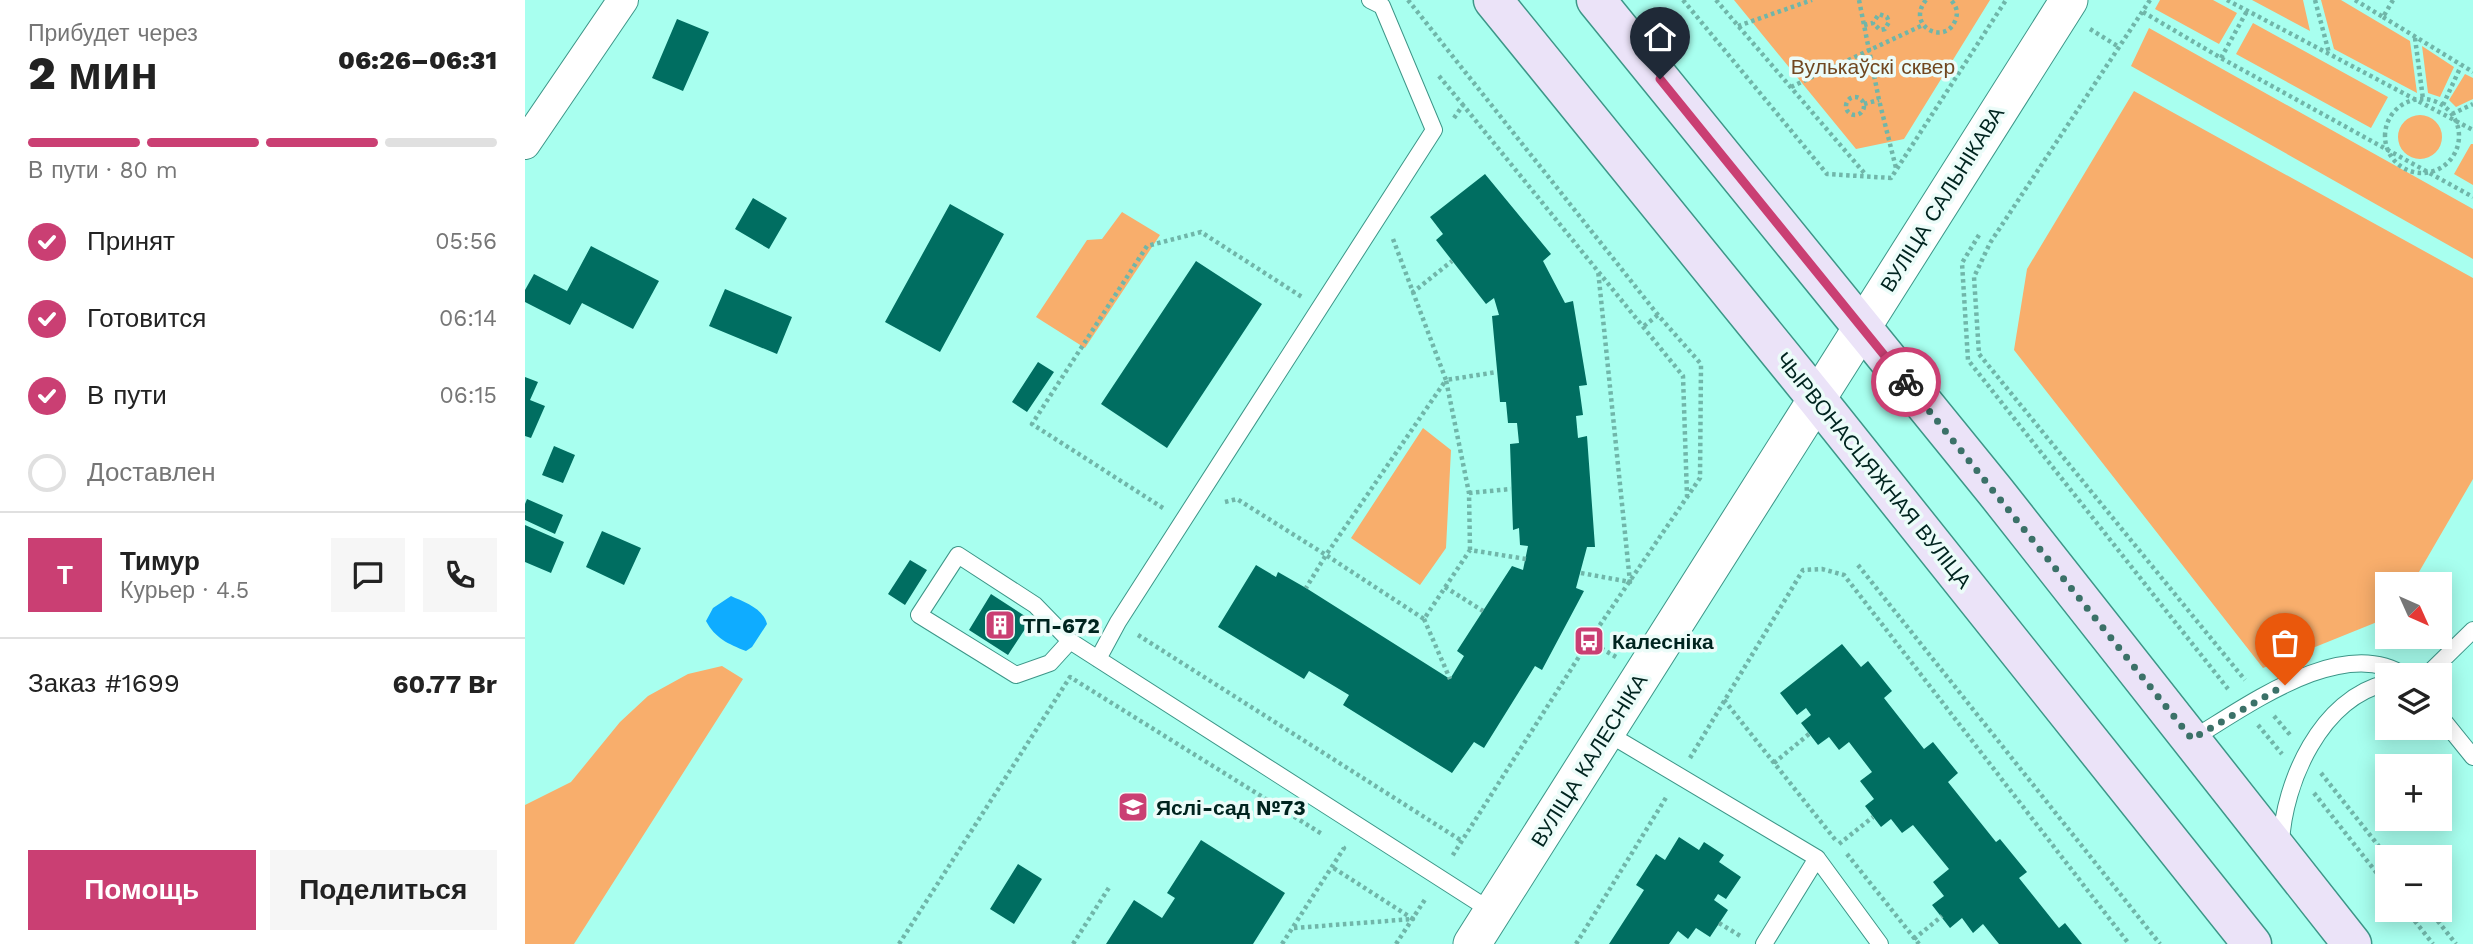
<!DOCTYPE html>
<html lang="ru">
<meta charset="utf-8">
<style>
:root{--surface:#fff;--page:#f6f6f6;--text:#222;--muted:#767676;--line:#e0e0e0;--accent:#ca3f73}
body{margin:0;font-family:"Work Sans",sans-serif;background:var(--page);color:var(--text);height:100vh;display:flex;flex-direction:column;font-size:26px;white-space:nowrap}
*{box-sizing:border-box;margin:0}
p{font-size:23px;color:var(--muted)}
.icon{flex:none;width:38px;height:38px;fill:none;stroke:currentColor;stroke-width:2;stroke-linecap:round;stroke-linejoin:round}
.map{position:relative;flex:1;overflow:hidden}
.details{display:flex;flex-direction:column;background:var(--surface);width:525px}
.details>*{flex:none}
.needle{width:46px;rotate:135deg}
.fabs{position:absolute;left:1850px;top:572px;display:grid;gap:14px}
.fabs a{display:grid;place-items:center;width:77px;height:77px;border-radius:0px;background:var(--surface);box-shadow:0 4px 18px #0003;font-size:35px}
.pin{position:absolute;display:grid;place-items:center;width:60px;height:60px;color:#fff;margin:-72px -30px;border-radius:50% 50% 50% 0;rotate:-45deg;box-shadow:0 0 7px #0007}
.pin .icon{rotate:45deg}
.courier{position:absolute;display:grid;place-items:center;width:70px;height:70px;margin:-35px;border:5px solid #ca3f73;border-radius:50%;background:#fff;color:#222;box-shadow:0 2px 9px #0007}
.headline em{font-style:normal;font-weight:800}
.headline div{display:flex;flex-direction:column-reverse}
.headline{display:flex;align-items:center;justify-content:space-between;height:119px;padding:0 28px}
h1{font-size:46px;font-weight:800;line-height:52px}
.bar{display:grid;grid-template-columns:repeat(4,1fr);gap:10px 7px;align-content:center;height:84px;padding:0 28px}
.bar i{height:9px;border-radius:5px;background:var(--line)}
.bar .selected{background:var(--accent)}
.bar p{grid-column:span 4}
.line{display:flex;align-items:center;gap:18px;padding:0 28px;border-top:2px solid var(--line)}
.line div{flex:1}
.round{display:grid;place-items:center;flex:none;width:74px;height:74px;border-radius:0px;background:var(--page)}
ol{padding:0 28px;list-style:none}
li{display:flex;align-items:center;gap:21px;height:77px}
li p{margin-inline-start:auto}
li .icon{padding:7px;border-radius:50%;background:var(--accent);color:#fff;stroke-width:4}
li:last-child{color:var(--muted)}
li i{width:38px;height:38px;border:4px solid var(--line);border-radius:50%}
.primary-button{display:flex;gap:14px;margin-top:auto;padding:14px 28px}
.primary-button a{flex:1;height:80px;border-radius:0px;background:var(--accent);color:#fff;font-size:28px;font-weight:800;line-height:80px;text-align:center}
.primary-button a+a{background:var(--page);color:var(--text)}
main{display:flex;flex:1;min-height:0}
.map>svg:first-child{display:block}
.green{fill:#f8ae6c}
.water{fill:#0facff}
.building{fill:#006e61}
.lines{fill:none;stroke-linecap:round;stroke-linejoin:round}
.service-casing{stroke:#3d9688;stroke-width:18}
.minor-casing{stroke:#3d9688;stroke-width:32}
.tertiary-casing{stroke:#3d9688;stroke-width:39}
.secondary-casing{stroke:#3d9688;stroke-width:41}
.path{stroke:#70b6a9;stroke-width:4.5;stroke-dasharray:3.5 3.5;stroke-linecap:butt}
.service{stroke:#fff;stroke-width:16}
.minor{stroke:#fff;stroke-width:30}
.tertiary{stroke:#fff;stroke-width:37}
.secondary{stroke:#ebe3f8;stroke-width:38}
.done{stroke:#3b7168;stroke-width:7;stroke-dasharray:0 12.6}
.route{stroke:#ca3f73;stroke-width:9}
.labels{text-anchor:middle;dominant-baseline:central;stroke-width:7;stroke-linejoin:round;paint-order:stroke}
.park-label{font-size:21px;fill:#704720;stroke:#ecfcf9}
.street-label{font-size:21px;fill:#00241f;stroke:#ecfcf9}
.poi-label{font-size:21px;font-weight:bold;fill:#00241f;stroke:#ecfcf9;text-anchor:start}
</style>
<main>
<section class="details">
<div class="headline"><div><h1>2 мин</h1><p>Прибудет через</p></div><em>06:26–06:31</em></div>
<div class="bar"><i class="selected"></i><i class="selected"></i><i class="selected"></i><i></i><p>В пути · 80 m</p></div>
<ol>
<li><svg class="icon" aria-label="check" viewBox="0 0 24 24"><path d="M5 12l5 5 9-10"/></svg>Принят<p>05:56</p></li>
<li><svg class="icon" aria-label="check" viewBox="0 0 24 24"><path d="M5 12l5 5 9-10"/></svg>Готовится<p>06:14</p></li>
<li><svg class="icon" aria-label="check" viewBox="0 0 24 24"><path d="M5 12l5 5 9-10"/></svg>В пути<p>06:15</p></li>
<li><i></i>Доставлен</li>
</ol>
<div class="line" style="height:126px"><b class="round" style="background:var(--accent);color:#fff">Т</b><div><b>Тимур</b><p>Курьер · 4.5</p></div><a class="round"><svg class="icon" aria-label="chat" viewBox="0 0 24 24"><path d="M4 5h16v11H9l-5 4z"/></svg></a><a class="round"><svg class="icon" aria-label="phone" viewBox="0 0 24 24"><path d="M5 4h4l2 5-3 2q2 4 5 5l2-3 5 2v4C11 20 4 13 5 4z"/></svg></a></div>
<div class="line" style="height:91px"><div>Заказ #1699</div><b>60.77 Br</b></div>
<div class="primary-button"><a>Помощь</a><a>Поделиться</a></div>
</section>
<div class="map">
<svg width="1948" height="944" viewBox="0 0 1948 944">
<rect width="100%" height="100%" fill="#a8ffef"/>
<path class="green" d="M1209 0H1465L1379 139 1331 149Z
M1635 0H1688L1712 13 1694 44 1630 9Z
M1727 0H1778L1785 31Z
M1796 0H1816L1885 41 1892 93 1809 49Z
M1728 23 1863 97 1846 128 1711 54Z
M1624 28 1948 209V259L1606 66Z
M1897 46 1929 67 1915 97 1903 93Z
M1940 74 1948 78V99L1931 107 1924 100Z
M1609 91 1948 278V479L1887 584H1862V618L1738 668 1489 350 1502 269Z
M1873 137a22 22 0 1 1 44 0a22 22 0 1 1-44 0Z
M1946 144H1948V185L1929 174Z
M597 212 635 235 560 348 511 317 562 240 577 239Z
M898 428 926 450 921 548 895 585 826 538Z
M197 666 218 679 49 944H0V805L46 782 95 722 123 696 163 674Z"/>
<path class="water" d="M206 596C219 602 238 608 242 624L227 647 221 651C203 644 190 638 181 621L188 608Z"/>
<path class="building" d="M152 19 184 32 158 91 127 78Z
M960 174 1026 254 1018 261 1040 303 1048 301 1062 385 1054 386 1058 415 1051 416 1053 438 1062 436 1070 547H1062L1051 588 1059 591 1017 670 1010 666 959 748 949 742 927 773 818 705 824 695 784 671 779 679 693 627 731 565 751 577 753 572 781 588 925 679 939 656 932 651 987 566 998 570 1003 546 995 545 994 528 988 530 985 444 994 443 992 423H983L981 402H975L967 316 974 315 969 298 961 304 911 240 918 234 905 217Z
M228 198 262 218 244 249 210 229Z
M425 204 479 234 415 352 360 322Z
M66 246 134 281 108 329 57 303 45 325 0 302V290L9 274 42 291Z
M671 261 737 304 642 448 576 404Z
M200 289 267 317 252 354 184 326Z
M513 362 529 372 502 412 487 402Z
M0 377 13 382 5 400 20 406 6 438 0 436Z
M29 446 50 455 38 483 17 475Z
M2 499 38 515 30 534 0 520V504Z
M0 525 39 542 26 573 0 562Z
M77 531 116 548 99 585 61 567Z
M385 560 402 570 380 605 363 594Z
M466 594 506 620 483 655 444 630Z
M1317 644 1336 667 1343 661 1367 691 1359 698 1399 749 1408 742 1433 773 1423 782 1471 842 1475 839 1502 872 1494 878 1534 928 1540 923 1557 944H1474L1458 924 1448 933 1437 918 1425 928 1407 905 1419 896 1408 882 1424 869 1388 825 1377 833 1366 819 1356 827 1340 806 1349 799 1335 781 1347 772 1324 742 1314 750 1304 737 1293 745 1276 723 1286 715 1281 708 1272 715 1255 693Z
M1154 837 1174 850 1179 842 1199 855 1194 862 1216 877 1201 899 1193 894 1189 900 1203 910 1185 937 1171 928 1163 939 1153 931 1144 944H1084L1119 890 1111 885 1131 854 1140 860Z
M676 840 760 893 728 944H581L609 900 637 918 650 898 642 893Z
M493 864 517 879 489 924 465 909Z"/>
<g class="lines">
<g class="service-casing">
<path id="service" d="M545 641 525 663 491 675 394 615 433 555 510 605 545 641 968 912
M573 659 593 622 909 130 857 6 845 0
M1901 676 1948 630
M1914 715 1948 757
M1082 733 1292 858 1355 944
M1667 739C1721 707 1818 634 1880 676
M1756 843C1759 782 1796 698 1862 683
M1239 944 1292 858"/>
</g>
<g class="minor-casing">
<path id="minor" d="M0 144 98 0"/>
</g>
<g class="tertiary-casing">
<path id="tertiary" d="M947 944C1148 631 1344 314 1544 0"/>
</g>
<g class="secondary-casing">
<path id="secondary" d="M968 0 1291 398 1727 944
M1071 0 1470 491 1827 944"/>
</g>
<path class="path" d="M883 0 1133 315 1176 364 1175 478 1064 641 926 858
M1158 0 1302 174 1366 178 1481 0
M1191 0 1341 175
M1334 0 1354 100 1371 168
M1401 0C1380 26 1420 46 1430 21 1434 12 1431 6 1426 0
M1625 0 1465 243 1449 277 1454 354 1720 680
M1702 0 1948 130
M1790 0 1804 53
M1830 0 1858 17 1868 0
M1618 12 1696 58 1948 197
M1858 17 1948 72
M1339 25 1348 23 1354 14 1362 17 1364 22 1360 29 1355 30 1348 23
M1213 26 1287 0
M1565 29 1594 47
M1890 38 1898 99
M1696 58 1722 11
M914 76 938 105
M1266 87 1398 25
M1321 106a9 9 0 1 1 18 0a9 9 0 1 1-18 0Z
M1860 136a37 37 0 1 1 74 0a37 37 0 1 1-74 0Z
M1339 104 1354 100
M1918 105 1936 66
M1927 114 1948 104
M929 118 938 105 1158 376 1162 496
M1454 235 1437 263 1443 360 1703 689
M868 239 921 380 801 555 899 619 945 550 1001 559
M887 293 927 261
M1119 326 1133 315
M944 493 986 489
M700 502 712 499 801 555 781 588
M638 508 507 424 622 246 676 232 777 297
M945 550 944 493 921 380 972 372
M1333 565 1635 944
M1056 573 1105 582 1073 270
M920 587 958 611
M899 619 925 679
M613 635 937 841
M1064 641 1091 657
M1199 700 1312 842
M1749 716 1766 736
M1733 725 1757 754
M1165 758 1278 570 1297 569 1319 575 1604 944
M1249 763 1284 734
M1796 773 1863 858
M1789 793 1862 886
M1314 844 1348 817
M1322 854 1394 944
M1881 910 1908 944
M1904 910 1931 944
M1194 923 1217 937
M769 928 888 919 807 867
M1389 939 1417 916
M374 944 545 677 797 834
M548 944 585 886
M757 944 819 848 817 846
M871 944 901 898
M1051 944 1142 796"/>
<use href="#service" class="service"/>
<use href="#minor" class="minor"/>
<use href="#tertiary" class="tertiary"/>
<use href="#secondary" class="secondary"/>
</g>
<g class="lines">
<path class="done" d="M1381 382 1667 739 1760 685"/>
<path class="route" d="M1135 79 1381 382"/>
</g>
<defs>
<g id="building-square" transform="scale(1.575)"><rect x="-9" y="-9" width="18" height="18" rx="4" fill="#ca3f73" stroke="#ecfcf9"/><path d="M-4-6H4V6H1V3H-1V6H-4ZM-2.5-4.3h1.7v1.8h-1.7ZM.8-4.3h1.7v1.8H.8ZM-2.5-1h1.7V.8h-1.7ZM.8-1h1.7V.8H.8Z" fill="#fff"/></g>
<g id="bus-square" transform="scale(1.575)"><rect x="-9" y="-9" width="18" height="18" rx="4" fill="#ca3f73" stroke="#ecfcf9"/><path d="M-5-6H5V4H4V6H2V4H-2V6H-4V4H-5ZM-3.5-4V0h7V-4ZM-3.5 1.2v1.5H-2V1.2ZM2 1.2v1.5H3.5V1.2Z" fill="#fff"/></g>
<g id="school-square" transform="scale(1.575)"><rect x="-9" y="-9" width="18" height="18" rx="4" fill="#ca3f73" stroke="#ecfcf9"/><path d="M0-5L7-2L0 1L-7-2ZM-4 1L0 2.5L4 1V4Q0 6-4 4Z" fill="#fff"/></g>
</defs>
<g fill-rule="evenodd">
<use href="#building-square" x="475" y="625"/>
<use href="#bus-square" x="1064" y="641"/>
<use href="#school-square" x="608" y="807"/>
</g>
<g class="labels">
<g class="park-label">
<text x="1348" y="66">Вулькаўскі сквер</text>
</g>
<g class="street-label">
<text transform="translate(1417 199) rotate(-58)">ВУЛІЦА САЛЬНІКАВА</text>
<text transform="translate(1349 470) rotate(51)">ЧЫРВОНАСЦЯЖНАЯ ВУЛІЦА</text>
<text transform="translate(1064 760) rotate(-58)">ВУЛІЦА КАЛЕСНІКА</text>
</g>
<g class="poi-label">
<text x="498" y="625">ТП-672</text>
<text x="1087" y="641">Калесніка</text>
<text x="631" y="807">Яслі-сад №73</text>
</g>
</g>
</svg>
<div class="fabs">
<a><svg class="needle" viewBox="-14 -14 28 28"><path d="M0-13l5 13h-10z" fill="#e53935"/><path d="M0 13l5-13h-10z" fill="#767676"/></svg></a>
<a><svg class="icon" aria-label="layers" viewBox="0 0 24 24"><path d="M12 4l9 5-9 5-9-5zM3 14l9 5 9-5"/></svg></a>
<a>+</a>
<a>−</a>
</div>
<div class="pin" style="left:1760px;top:685px;background:#ea580c"><svg class="icon" aria-label="bag" viewBox="0 0 24 24"><path d="M5 8h14l-1 12H6zM9 8a3 3 0 0 1 6 0"/></svg></div>
<div class="pin" style="left:1135px;top:79px;background:#1f2937"><svg class="icon" aria-label="home" viewBox="0 0 24 24"><path d="M3 11l9-7 9 7M6 9v11h12V9"/></svg></div>
<div class="courier" style="left:1381px;top:382px"><svg class="icon" aria-label="bike" viewBox="0 0 24 24"><circle cx="6" cy="16" r="4"/><circle cx="18" cy="16" r="4"/><path d="M6 16l4-8h5l3 8M10 8l3 8H6M13 5h3"/></svg></div>
</div>
</main>
